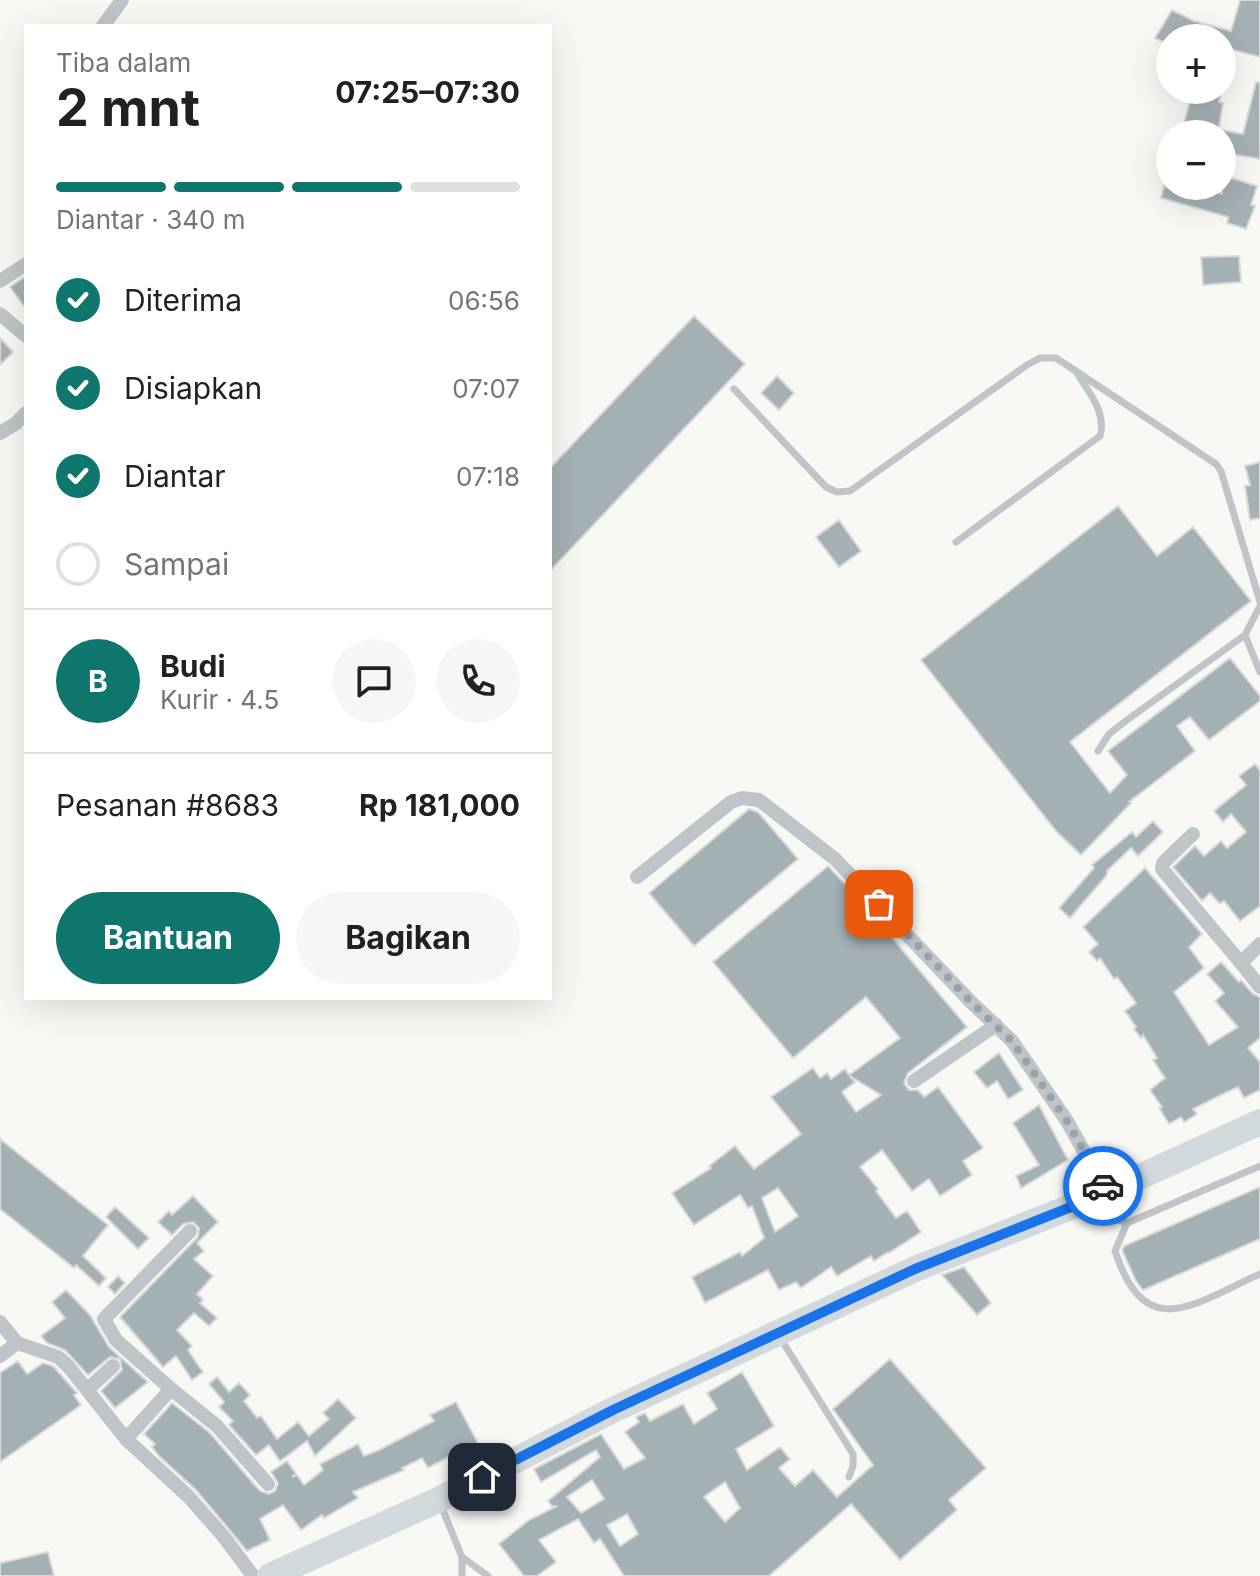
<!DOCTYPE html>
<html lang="id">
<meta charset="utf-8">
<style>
:root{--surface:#fff;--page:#f6f6f6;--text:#202124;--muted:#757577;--line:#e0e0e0;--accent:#0f766e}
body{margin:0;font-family:Inter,sans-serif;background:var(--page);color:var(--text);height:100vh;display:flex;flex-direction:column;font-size:30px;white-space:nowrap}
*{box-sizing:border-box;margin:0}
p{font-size:26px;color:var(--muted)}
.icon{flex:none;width:44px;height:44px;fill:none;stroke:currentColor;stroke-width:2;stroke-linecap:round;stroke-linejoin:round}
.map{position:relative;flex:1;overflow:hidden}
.drawer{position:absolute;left:24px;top:24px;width:528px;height:976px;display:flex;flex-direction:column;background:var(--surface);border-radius:0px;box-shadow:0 8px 32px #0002}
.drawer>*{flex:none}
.fabs{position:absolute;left:1156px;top:24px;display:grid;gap:16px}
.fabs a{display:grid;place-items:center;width:80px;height:80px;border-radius:50%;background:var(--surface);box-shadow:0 8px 32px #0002;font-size:40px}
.pin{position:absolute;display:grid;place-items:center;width:68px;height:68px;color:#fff;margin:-34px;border-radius:16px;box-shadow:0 4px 12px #0006}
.courier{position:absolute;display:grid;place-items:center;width:80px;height:80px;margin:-40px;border:6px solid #1a73e8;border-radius:50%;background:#fff;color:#222;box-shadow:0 2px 10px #0007}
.headline em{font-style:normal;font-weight:700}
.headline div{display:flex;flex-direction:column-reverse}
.headline{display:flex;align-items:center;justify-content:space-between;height:136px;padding:0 32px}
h1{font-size:52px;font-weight:700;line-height:60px}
.bar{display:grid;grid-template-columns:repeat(4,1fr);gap:12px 8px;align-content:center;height:96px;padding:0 32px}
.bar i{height:10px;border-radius:6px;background:var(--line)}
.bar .active{background:var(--accent)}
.bar p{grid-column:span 4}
.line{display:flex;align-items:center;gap:20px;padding:0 32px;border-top:2px solid var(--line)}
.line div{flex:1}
.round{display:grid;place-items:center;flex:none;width:84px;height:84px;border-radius:42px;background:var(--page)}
ol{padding:0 32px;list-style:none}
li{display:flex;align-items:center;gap:24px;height:88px}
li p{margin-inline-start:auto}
li .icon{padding:8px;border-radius:50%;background:var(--accent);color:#fff;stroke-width:4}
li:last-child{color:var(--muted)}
li i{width:44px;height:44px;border:4px solid var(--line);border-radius:50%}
.primary-button{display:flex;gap:16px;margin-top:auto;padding:16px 32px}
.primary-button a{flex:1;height:92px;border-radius:48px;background:var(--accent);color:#fff;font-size:32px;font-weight:700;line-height:92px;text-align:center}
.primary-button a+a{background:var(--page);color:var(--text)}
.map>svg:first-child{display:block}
.building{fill:#a4b1b4;stroke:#d9d9d7;stroke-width:2;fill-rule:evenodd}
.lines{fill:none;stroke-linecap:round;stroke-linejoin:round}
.lane{stroke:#bec4c7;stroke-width:7}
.street{stroke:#bec4c7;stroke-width:14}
.highway{stroke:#d2d9dc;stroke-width:26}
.done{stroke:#96a4a9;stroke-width:8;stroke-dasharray:0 14.4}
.route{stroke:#1a73e8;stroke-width:10}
</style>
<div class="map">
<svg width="1260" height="1576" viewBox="0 0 1260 1576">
<rect width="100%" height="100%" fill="#f7f7f4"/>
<path class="building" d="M1240 0H1260V57L1222 47V38H1170L1169 45 1155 38 1172 10 1194 21 1231 31Z
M1256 82 1260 83V159L1225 153 1228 142 1222 141V130L1243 134Z
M1193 90H1222L1219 102 1223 103 1218 134H1181Z
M1222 175 1257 186 1251 205 1255 206 1246 229 1227 223 1228 217 1161 198 1164 186 1201 197 1203 189 1222 194Z
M1239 256 1241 282 1203 285 1201 257Z
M26 276V309L10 287Z
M694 316 745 364 550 571V468Z
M0 338 13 352 0 365Z
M777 376 794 393 779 410 761 393Z
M1260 462V518L1250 520 1245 486 1250 485 1245 466Z
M1118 506 1157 556 1193 527 1251 601 1070 742 1110 793 1127 775 1108 751 1230 658 1260 696V701L1209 740 1190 717 1177 726 1195 751 1129 802 1131 803 1081 855 1056 831 921 660Z
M839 520 861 551 839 567 816 537Z
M1255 764 1260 770V906L1240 921 1224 901 1220 904 1210 893 1202 901 1173 867 1195 846 1204 856 1221 841 1227 848 1246 832 1231 814 1223 822 1214 811 1246 785 1239 776Z
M749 809 758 812 798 859 694 946 649 893Z
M1153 821 1163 832 1138 856 1131 848 1107 871V875L1070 918 1059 908 1094 868 1092 865 1132 832 1136 837Z
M828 866 862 902 967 1027 908 1073 904 1083 909 1090H918L924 1097 938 1087 983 1148 963 1161 972 1175 940 1196 929 1179 912 1191 882 1150 860 1167 878 1189 876 1191 896 1218 907 1211 921 1232 889 1253 888 1252 874 1261 871 1256 837 1276 831 1267 801 1288 796 1282 779 1290 768 1270 705 1303 692 1277 740 1252 742 1256 764 1238 752 1206 748 1208 740 1195 694 1225 672 1193 711 1168 709 1166 735 1146 754 1169 801 1134 771 1097 813 1068 820 1078 827 1073 831 1079 845 1069 849 1075 900 1038 866 997 793 1058 713 962ZM850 1076 881 1095 856 1112 842 1092 855 1082ZM778 1188 798 1216 775 1232 762 1198Z
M1145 868 1202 934 1189 947 1204 968 1174 992 1209 1045 1238 1027 1215 1001 1224 993 1207 974 1221 962 1239 982 1241 980 1253 994 1260 997V1038L1248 1048 1260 1062V1090L1244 1098 1238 1087 1225 1093 1193 1109 1197 1114 1184 1122 1181 1117 1169 1124 1159 1108 1162 1107 1150 1090 1165 1078 1153 1060 1157 1058 1143 1035 1141 1038 1134 1029 1136 1027 1125 1011 1136 1003 1117 977 1114 979 1100 958 1097 961 1089 952 1098 944 1083 927Z
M999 1053 1023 1090 1008 1099 997 1081 987 1088 974 1072Z
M1039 1105 1068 1160 1021 1188 1016 1176 1039 1165 1013 1123Z
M0 1139 108 1225 83 1256 106 1278 99 1286 76 1265 74 1268 0 1209Z
M1260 1187V1239L1143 1290 1136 1281 1122 1250 1124 1246Z
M193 1196 218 1222 197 1243 204 1251 194 1259 213 1276 197 1294 203 1300 200 1303 217 1318 209 1326 194 1313 177 1330 192 1346 188 1350 203 1372 192 1380 176 1356 163 1367 120 1317 198 1237 199 1228 193 1222 183 1224 172 1235 158 1222 169 1211 172 1215Z
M115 1207 149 1238 138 1249 106 1217Z
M964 1267 991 1303 977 1315 942 1275Z
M118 1276 125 1283 115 1294 108 1287Z
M66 1290 90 1315 109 1347 148 1382 115 1408 101 1391 122 1370 120 1359 110 1357 88 1375 65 1350 47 1343 41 1336 65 1318 52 1302Z
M890 1359 986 1468 949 1500 957 1510 900 1560 851 1504 769 1576H624L600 1539 594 1543 578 1519 539 1540 556 1562 537 1576H524L499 1544 529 1520 557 1506H552L548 1501 600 1457 596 1450 541 1482 534 1469 601 1434 624 1469 645 1458 625 1432 639 1422 636 1417 645 1413 650 1421 683 1404 694 1424 717 1409 707 1393 742 1372 774 1426 736 1449 747 1470 780 1447 790 1459 779 1468 795 1486 813 1470 837 1497 873 1465 833 1409ZM592 1480 604 1499 581 1513 567 1497ZM725 1482 740 1508 725 1522 704 1497ZM627 1514 638 1534 620 1546 607 1525Z
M18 1361 27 1374 43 1363 53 1366 77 1393 74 1395 81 1405 0 1462V1373Z
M217 1377 229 1392 239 1383 250 1395 244 1401 257 1418 261 1416 277 1439 298 1422 309 1436 329 1419 323 1413 338 1399 356 1418 315 1456 307 1441 280 1461 269 1445 256 1455 229 1425 233 1421 219 1407 224 1402 209 1384Z
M456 1402 480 1447 454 1460 452 1455 428 1468 422 1458 402 1468 404 1470 353 1492 358 1498 324 1518 322 1515 301 1530 283 1505 260 1519 270 1540 247 1551 196 1490 159 1456 152 1447 155 1444 144 1434 172 1403 210 1433 260 1491 269 1494 275 1491 278 1483 271 1472 287 1461 296 1474 292 1477 297 1475 304 1485 323 1470 320 1464 358 1444 364 1456 377 1451 434 1421 430 1415Z
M48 1552 54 1576H0V1563Z"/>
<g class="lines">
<path class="lane" d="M734 389 826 487 837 492 850 491 1027 365 1040 358H1056L1216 464 1221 471 1260 602
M956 542 1100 436C1107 412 1088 392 1076 371
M1245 635 1260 672
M1098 751 1109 734 1127 720 1245 635 1260 606
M1096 1203 1112 1218 1127 1223 1260 1166
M1127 1223 1115 1251C1146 1345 1194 1303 1260 1274
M779 1336 853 1454V1466L849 1477
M440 1503 462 1557V1576
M462 1557 488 1576"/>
<path class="street" d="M103 26 122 0
M0 281 26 264
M0 314 26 336
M0 433 15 424 26 413
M1193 834 1163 863 1162 869 1241 963
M637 877 731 802 742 798 759 800 835 859 971 1002 1012 1041 1067 1121 1106 1191
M1260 944 1241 963 1260 987
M914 1081 996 1025
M0 1322 17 1343 58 1357 68 1366 126 1439 189 1497 224 1537 253 1576
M0 1356 17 1343
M88 1389 113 1366
M171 1389 116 1340 104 1319 190 1231
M126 1439 171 1389 217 1426 268 1484"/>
<path class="highway" d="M270 1576 438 1500 613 1410 915 1269 1091 1199 1260 1122"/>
</g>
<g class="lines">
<path class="done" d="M879 904 971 1002 1012 1041 1067 1121 1103 1186"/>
<path class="route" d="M482 1477 613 1410 915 1269 1091 1199 1106 1191 1103 1186"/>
</g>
</svg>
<div class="fabs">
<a>+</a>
<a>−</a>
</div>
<div class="pin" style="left:879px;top:904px;background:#ea580c"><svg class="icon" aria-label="bag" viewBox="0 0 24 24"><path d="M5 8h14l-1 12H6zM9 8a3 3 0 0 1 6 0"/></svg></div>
<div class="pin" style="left:482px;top:1477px;background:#1f2937"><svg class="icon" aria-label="home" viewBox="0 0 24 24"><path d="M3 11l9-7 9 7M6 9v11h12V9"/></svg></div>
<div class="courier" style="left:1103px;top:1186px"><svg class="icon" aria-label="car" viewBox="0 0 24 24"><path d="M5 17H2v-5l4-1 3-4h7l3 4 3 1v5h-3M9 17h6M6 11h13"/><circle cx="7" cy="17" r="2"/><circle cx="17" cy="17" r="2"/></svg></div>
<section class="drawer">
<div class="headline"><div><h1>2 mnt</h1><p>Tiba dalam</p></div><em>07:25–07:30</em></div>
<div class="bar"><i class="active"></i><i class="active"></i><i class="active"></i><i></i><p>Diantar · 340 m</p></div>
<ol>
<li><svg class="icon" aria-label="check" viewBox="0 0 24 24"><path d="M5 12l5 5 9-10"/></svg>Diterima<p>06:56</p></li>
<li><svg class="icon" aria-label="check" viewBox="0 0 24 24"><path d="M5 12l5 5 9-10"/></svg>Disiapkan<p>07:07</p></li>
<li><svg class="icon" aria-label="check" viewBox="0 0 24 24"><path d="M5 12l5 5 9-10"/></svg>Diantar<p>07:18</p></li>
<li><i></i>Sampai</li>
</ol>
<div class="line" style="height:144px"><b class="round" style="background:var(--accent);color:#fff">B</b><div><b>Budi</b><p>Kurir · 4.5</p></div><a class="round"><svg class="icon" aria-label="chat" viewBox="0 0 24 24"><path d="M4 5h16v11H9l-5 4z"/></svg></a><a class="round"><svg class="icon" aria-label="phone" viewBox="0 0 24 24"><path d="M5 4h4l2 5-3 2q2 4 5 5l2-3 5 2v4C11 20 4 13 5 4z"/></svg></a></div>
<div class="line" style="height:104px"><div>Pesanan #8683</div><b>Rp 181,000</b></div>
<div class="primary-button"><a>Bantuan</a><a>Bagikan</a></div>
</section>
</div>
